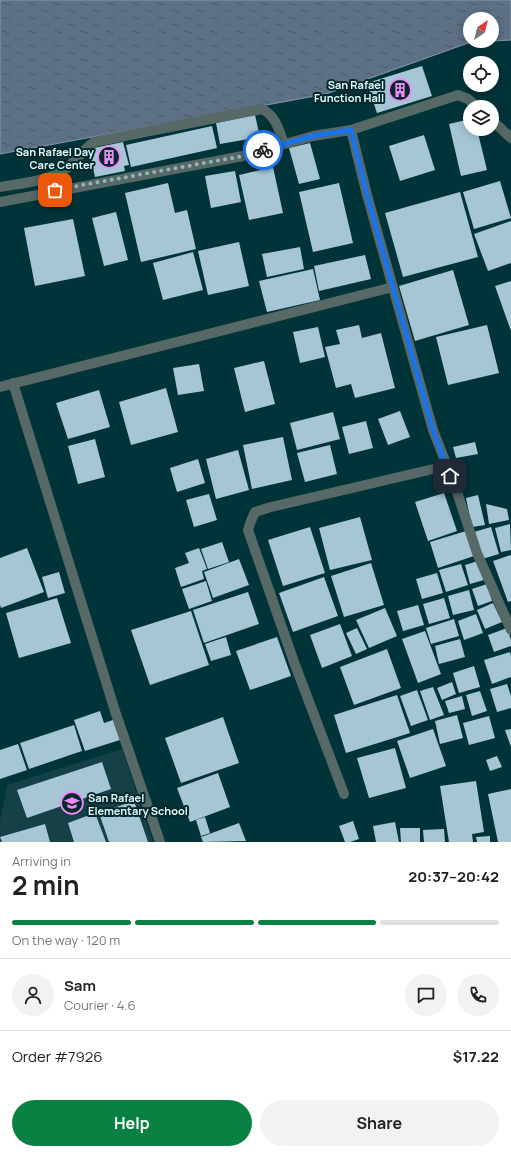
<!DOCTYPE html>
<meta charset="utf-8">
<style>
:root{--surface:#fff;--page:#f2f2f2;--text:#202124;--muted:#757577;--line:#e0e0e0;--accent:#0b8043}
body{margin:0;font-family:Manrope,sans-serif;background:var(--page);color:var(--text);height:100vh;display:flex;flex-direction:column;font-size:15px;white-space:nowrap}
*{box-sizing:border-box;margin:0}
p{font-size:13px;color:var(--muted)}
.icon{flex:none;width:22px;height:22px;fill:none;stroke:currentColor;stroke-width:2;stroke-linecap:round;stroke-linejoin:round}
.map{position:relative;height:842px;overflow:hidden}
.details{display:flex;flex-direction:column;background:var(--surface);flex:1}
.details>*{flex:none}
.needle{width:26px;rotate:35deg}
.tools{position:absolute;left:463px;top:12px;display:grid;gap:8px}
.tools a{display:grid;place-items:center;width:36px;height:36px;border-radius:50%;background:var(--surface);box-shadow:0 2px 10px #0003;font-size:20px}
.pin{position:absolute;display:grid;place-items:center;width:34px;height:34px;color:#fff;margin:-17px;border-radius:8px;box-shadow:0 2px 6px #0006}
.courier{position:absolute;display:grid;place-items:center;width:40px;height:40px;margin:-20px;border:3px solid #1a73e8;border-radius:50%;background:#fff;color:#222;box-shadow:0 1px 5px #0007}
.headline em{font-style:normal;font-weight:700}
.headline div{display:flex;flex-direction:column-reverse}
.headline{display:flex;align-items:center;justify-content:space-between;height:68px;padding:0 12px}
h1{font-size:26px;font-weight:700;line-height:30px}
.bar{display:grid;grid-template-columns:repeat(4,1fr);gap:6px 4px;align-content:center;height:48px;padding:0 12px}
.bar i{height:5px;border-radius:3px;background:var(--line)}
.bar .on{background:var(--accent)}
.bar p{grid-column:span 4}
.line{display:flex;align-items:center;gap:10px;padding:0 12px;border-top:1px solid var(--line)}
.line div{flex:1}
.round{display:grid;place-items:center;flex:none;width:42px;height:42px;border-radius:21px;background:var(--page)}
.primary-button{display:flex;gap:8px;margin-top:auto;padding:8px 12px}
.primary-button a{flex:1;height:46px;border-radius:24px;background:var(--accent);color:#fff;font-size:16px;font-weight:700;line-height:46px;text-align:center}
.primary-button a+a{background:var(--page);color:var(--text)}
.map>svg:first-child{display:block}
.built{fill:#154146}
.water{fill:url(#water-ripples);stroke:#8599aa}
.building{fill:#a6c6d6}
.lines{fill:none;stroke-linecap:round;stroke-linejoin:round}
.minor{stroke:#576966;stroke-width:10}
.done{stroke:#93b5b8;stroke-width:4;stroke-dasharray:0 7.2}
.route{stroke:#1a73e8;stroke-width:5}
.labels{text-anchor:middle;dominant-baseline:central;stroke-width:4;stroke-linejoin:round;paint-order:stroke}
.poi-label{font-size:11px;font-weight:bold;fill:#e2fafd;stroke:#05282c;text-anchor:end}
</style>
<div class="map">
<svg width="511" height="842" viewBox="0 0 511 842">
<defs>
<pattern id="water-ripples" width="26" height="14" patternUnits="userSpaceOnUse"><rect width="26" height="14" fill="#5d7086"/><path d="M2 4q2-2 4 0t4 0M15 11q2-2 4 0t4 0" fill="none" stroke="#4f5c66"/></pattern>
</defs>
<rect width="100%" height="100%" fill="#013439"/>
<path class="built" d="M122 749 153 842H0V821L7 785Z"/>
<path class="water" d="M0 0H511V40L492 41V19H470V41H488L471 42 326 94 0 154Z"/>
<path class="building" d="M422 66 432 96 377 113 367 83Z
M255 115 260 137 220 144 216 123Z
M470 119V129H477L487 170 461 176 449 124Z
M212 126 217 148 131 167 126 145Z
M424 135 435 170 400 181 389 146Z
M123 142 129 165 124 166 125 171 95 177 89 149Z
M310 143 320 179 299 184 289 148Z
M273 167 283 213 249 220 239 175Z
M235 171 241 202 211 208 205 176Z
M500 181 511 218 474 229 463 192Z
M168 183 175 213 187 210 196 249 141 262 125 193Z
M339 183 353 243 313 252 299 192Z
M460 192 478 257 403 277 385 213Z
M116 212 128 260 104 266 92 218Z
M73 219 85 276 35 286 24 228Z
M511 221V263L488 271 474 234Z
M239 242 249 286 208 295 198 251Z
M300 247 304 269 267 277 262 254Z
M193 252 203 290 163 300 153 263Z
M365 255 371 279 319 291 314 266Z
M313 269 320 300 267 312 259 281Z
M453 270 469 325 415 341 399 286Z
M511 281V331L495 286Z
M359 325 362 338 381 333 395 388 355 398 351 384 336 388 325 347 340 344 336 330Z
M487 325 499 373 448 385 436 337Z
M318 327 325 357 300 363 293 332Z
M264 361 275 404 245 412 234 368Z
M199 364 204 391 178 395 173 368Z
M166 388 178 432 131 445 119 402Z
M99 390 110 427 68 439 56 403Z
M400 411 410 437 388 445 378 419Z
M333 412 340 439 297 450 290 423Z
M366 421 373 448 349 454 342 427Z
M283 437 292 480 252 489 243 445Z
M95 439 105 477 78 484 68 446Z
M475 442 478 454 456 458 453 447Z
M330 445 337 474 305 482 297 453Z
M238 450 249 490 216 499 206 459Z
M198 459 205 483 177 492 170 468Z
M444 493 457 531 428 541 415 502Z
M209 494 217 520 194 527 186 500Z
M478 495 485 525 472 527 466 498Z
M486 504 507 509 509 520 489 524Z
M360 517 372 560 330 570 319 528Z
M510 524 511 550 501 552 495 528Z
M310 527 325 573 283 586 268 540Z
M491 527 499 554 482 559 474 532Z
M466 531 474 556 438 568 430 542Z
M222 542 229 562 208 569 201 549Z
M27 548 44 592 1 608 0 605V558Z
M199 548 207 569 202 571 204 579 181 587 175 568 189 563 185 553Z
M511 555V601L508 602 493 561Z
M239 559 249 585 213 598 204 572Z
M478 561 484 580 470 584 465 565Z
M371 563 384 605 344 617 331 576Z
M461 564 468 585 446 592 439 570Z
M59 572 65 593 48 598 42 577Z
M437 573 443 593 422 599 416 579Z
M324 577 338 616 293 632 279 593Z
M206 581 212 601 189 609 182 589Z
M487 584 492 601 478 606 472 589Z
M469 590 474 610 453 615 448 596Z
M248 592 259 624 204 643 193 610Z
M57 598 71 643 19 658 6 613Z
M444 598 450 618 429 624 423 604Z
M493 603 502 622 485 629 477 610Z
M418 605 424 625 403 631 397 611Z
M385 608 397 636 369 648 356 620Z
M191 611 209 665 150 685 131 630Z
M476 614 483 633 464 640 458 621Z
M454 619 459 636 431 644 426 628Z
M340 624 352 656 322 668 310 635Z
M357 628 367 649 356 654 346 633Z
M507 628 511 640V646L494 652 488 635Z
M425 631 441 674 418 683 402 639Z
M226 637 231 655 211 661 205 644Z
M277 637 291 676 250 690 236 651Z
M460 639 465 657 439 664 435 646Z
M387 649 401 688 354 705 340 667Z
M510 652 511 656V677L492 684 484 660Z
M474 666 480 687 459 693 453 673Z
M452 682 456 694 442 700 437 688Z
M507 684 511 696V708L497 712 490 689Z
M433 687 444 715 430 720 420 691Z
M417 690 428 720 411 726 400 696Z
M480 691 487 711 472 716 466 695Z
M397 695 410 733 346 753 334 715Z
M462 696 465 709 449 713 445 701Z
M100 711 104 723 113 720 120 740 85 751 74 720Z
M457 715 463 738 440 744 435 721Z
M489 716 495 738 469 745 463 723Z
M223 717 239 763 181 783 165 738Z
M74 725 82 751 29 769 20 743Z
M433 729 446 766 410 778 397 741Z
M511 729V747L505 730Z
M18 744 27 770 0 779V750Z
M395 748 406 788 369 798 357 758Z
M497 756 502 767 490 771 486 760Z
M102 762 111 789 27 818 17 790Z
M218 773 230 807 190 822 177 788Z
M476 781 484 832 472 834 473 842H449L440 786Z
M511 789V842H498L488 794Z
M134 801 148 842H109L99 813Z
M95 813 106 842H74L68 823Z
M205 817 210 833 201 836 196 820Z
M353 821 359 839 350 842H345L339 826Z
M395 822 399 842H376L373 826Z
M239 823 246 841 203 842 201 837Z
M45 824 50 842H2L0 837Z
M400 828H420V842H401Z
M444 829 445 842H424L423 830Z
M490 836V842H477L476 837Z"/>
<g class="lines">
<path class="minor" d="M492 120 511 138
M351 130 367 195 433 430 455 486 477 553 511 630
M0 187C22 183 49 182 68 167 77 159 84 149 94 142L262 109C276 116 279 130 284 144
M0 202 243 156 313 136 351 130 458 95 468 99 477 107
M13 383 116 714 160 842
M0 387 393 287
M344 794 294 662 248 530 251 521 255 512 271 507 446 466"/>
</g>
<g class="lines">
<path class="done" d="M55 190 243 156 263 150"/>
<path class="route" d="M263 150 313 136 351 130 367 195 433 430 450 476"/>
</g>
<defs>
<g id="building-ring" transform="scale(1.15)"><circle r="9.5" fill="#05282c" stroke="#f08bf5" stroke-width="1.5"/><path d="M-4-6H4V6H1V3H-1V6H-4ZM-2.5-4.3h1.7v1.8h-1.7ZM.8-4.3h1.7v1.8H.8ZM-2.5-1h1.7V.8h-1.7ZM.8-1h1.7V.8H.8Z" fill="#f08bf5"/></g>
<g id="school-ring" transform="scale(1.15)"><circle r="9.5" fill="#05282c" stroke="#f08bf5" stroke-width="1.5"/><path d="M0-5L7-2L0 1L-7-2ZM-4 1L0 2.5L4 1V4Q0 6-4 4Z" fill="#f08bf5"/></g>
</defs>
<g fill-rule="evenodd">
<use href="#building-ring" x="400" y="90"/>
<use href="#building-ring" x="109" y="157"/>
<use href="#school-ring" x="72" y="803"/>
</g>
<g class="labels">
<g class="poi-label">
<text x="384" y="84">San Rafael<tspan x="384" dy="13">Function Hall</tspan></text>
<text x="94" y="151">San Rafael Day<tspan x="94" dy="13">Care Center</tspan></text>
<text x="88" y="797" text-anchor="start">San Rafael<tspan x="88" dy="13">Elementary School</tspan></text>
</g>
</g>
</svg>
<div class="tools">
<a><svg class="needle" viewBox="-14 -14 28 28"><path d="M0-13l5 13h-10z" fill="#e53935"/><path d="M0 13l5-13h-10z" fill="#757577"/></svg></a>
<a><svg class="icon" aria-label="locate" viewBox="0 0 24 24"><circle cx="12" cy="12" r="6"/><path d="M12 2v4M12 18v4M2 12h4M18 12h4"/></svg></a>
<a><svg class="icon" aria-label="layers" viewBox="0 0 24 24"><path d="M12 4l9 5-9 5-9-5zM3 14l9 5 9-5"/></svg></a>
</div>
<div class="pin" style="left:55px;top:190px;background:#ea580c"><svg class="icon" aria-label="bag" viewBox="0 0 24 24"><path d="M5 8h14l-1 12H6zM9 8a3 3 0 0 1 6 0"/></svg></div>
<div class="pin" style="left:450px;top:476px;background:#1f2937"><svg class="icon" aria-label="home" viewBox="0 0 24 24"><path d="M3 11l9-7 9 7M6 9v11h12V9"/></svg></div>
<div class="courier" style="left:263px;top:150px"><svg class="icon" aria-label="bike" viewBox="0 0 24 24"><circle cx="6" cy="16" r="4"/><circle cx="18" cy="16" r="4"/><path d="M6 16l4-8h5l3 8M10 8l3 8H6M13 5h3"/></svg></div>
</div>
<section class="details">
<div class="headline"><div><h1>2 min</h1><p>Arriving in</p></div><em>20:37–20:42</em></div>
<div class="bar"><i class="on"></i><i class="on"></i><i class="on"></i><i></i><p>On the way · 120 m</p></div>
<div class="line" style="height:72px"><a class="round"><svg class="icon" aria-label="person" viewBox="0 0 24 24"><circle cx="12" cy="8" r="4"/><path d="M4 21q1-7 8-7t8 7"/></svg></a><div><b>Sam</b><p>Courier · 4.6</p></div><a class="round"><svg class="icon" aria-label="chat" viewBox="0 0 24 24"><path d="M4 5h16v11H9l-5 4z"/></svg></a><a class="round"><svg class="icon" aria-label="phone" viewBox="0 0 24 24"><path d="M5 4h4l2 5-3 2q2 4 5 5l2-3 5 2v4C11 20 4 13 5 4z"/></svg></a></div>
<div class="line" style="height:52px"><div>Order #7926</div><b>$17.22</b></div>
<div class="primary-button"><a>Help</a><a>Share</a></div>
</section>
